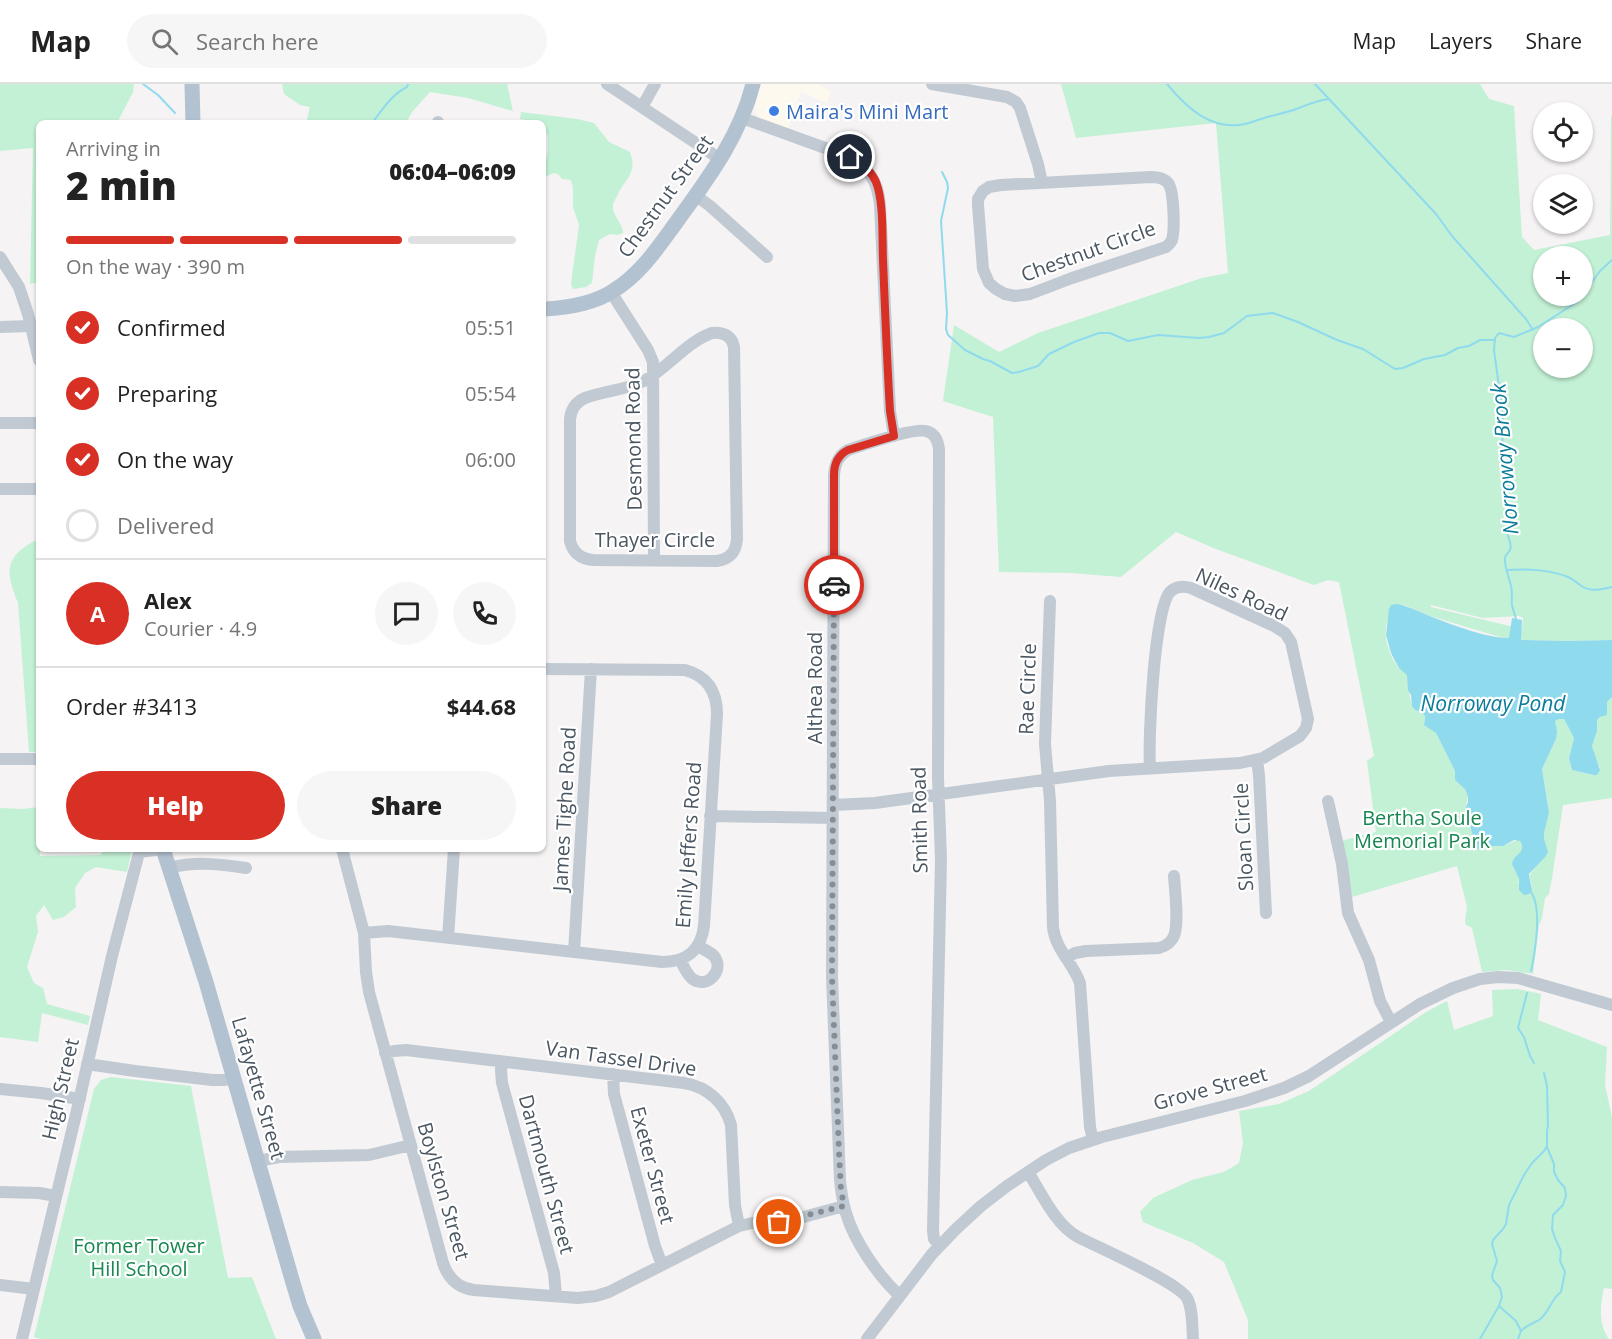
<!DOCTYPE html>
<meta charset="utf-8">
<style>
:root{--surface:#fff;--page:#f6f6f6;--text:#222;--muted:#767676;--line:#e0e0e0;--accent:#d93025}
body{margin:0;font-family:"Open Sans",sans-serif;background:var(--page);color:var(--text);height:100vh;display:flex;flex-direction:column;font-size:22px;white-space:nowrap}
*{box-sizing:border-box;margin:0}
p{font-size:20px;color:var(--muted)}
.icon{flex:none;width:33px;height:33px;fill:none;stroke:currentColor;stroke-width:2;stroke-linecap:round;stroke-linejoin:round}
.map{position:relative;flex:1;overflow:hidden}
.side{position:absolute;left:36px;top:36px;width:510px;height:732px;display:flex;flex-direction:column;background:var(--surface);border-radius:9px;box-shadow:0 2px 4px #0004}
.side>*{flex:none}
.fabs{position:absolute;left:1533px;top:18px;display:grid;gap:12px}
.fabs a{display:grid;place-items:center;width:60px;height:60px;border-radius:50%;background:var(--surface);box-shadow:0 2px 4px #0004;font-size:30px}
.pin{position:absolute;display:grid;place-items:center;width:51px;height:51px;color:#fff;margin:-26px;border:3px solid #fff;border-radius:50%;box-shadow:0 2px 6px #0007}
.courier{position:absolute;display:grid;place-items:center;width:60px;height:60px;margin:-30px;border:4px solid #d93025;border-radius:50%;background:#fff;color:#222;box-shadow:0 2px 8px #0007}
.summary em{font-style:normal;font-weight:800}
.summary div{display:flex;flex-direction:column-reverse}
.summary{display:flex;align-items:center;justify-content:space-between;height:102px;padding:0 30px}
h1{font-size:39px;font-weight:800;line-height:45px}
.bar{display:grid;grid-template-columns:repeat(4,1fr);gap:9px 6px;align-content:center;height:72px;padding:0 30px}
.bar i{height:8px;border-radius:4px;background:var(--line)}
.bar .on{background:var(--accent)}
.bar p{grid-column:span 4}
.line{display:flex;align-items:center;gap:15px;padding:0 30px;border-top:2px solid var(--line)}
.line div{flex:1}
.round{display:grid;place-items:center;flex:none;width:63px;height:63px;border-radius:32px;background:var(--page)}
ol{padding:0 30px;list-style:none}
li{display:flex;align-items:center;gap:18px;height:66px}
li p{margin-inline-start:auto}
li .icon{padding:6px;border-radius:50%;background:var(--accent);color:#fff;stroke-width:4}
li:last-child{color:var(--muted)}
li i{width:33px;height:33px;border:3px solid var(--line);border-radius:50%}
.button{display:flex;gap:12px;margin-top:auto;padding:12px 30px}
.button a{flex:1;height:69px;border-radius:36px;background:var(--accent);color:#fff;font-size:24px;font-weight:800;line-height:69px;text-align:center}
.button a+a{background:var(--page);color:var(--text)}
header{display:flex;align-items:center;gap:36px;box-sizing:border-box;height:84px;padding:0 30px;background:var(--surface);border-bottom:2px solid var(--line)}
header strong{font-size:28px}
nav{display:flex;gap:33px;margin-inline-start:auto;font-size:21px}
.search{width:420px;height:54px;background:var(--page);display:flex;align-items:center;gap:15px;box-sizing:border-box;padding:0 21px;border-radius:33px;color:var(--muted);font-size:22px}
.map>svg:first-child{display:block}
.commercial{fill:#fdf9ef}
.green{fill:#c3f1d5;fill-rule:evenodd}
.water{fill:#90daee}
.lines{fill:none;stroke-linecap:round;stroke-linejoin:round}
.stream{stroke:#90daee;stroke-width:2}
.minor{stroke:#c1cad2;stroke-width:12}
.major{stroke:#b3c2d1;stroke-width:15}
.done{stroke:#868d94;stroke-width:6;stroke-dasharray:0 10.8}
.route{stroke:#d93025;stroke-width:8}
.shop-dot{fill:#3f7fe0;stroke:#fff;stroke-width:2}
.labels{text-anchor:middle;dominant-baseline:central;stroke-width:4.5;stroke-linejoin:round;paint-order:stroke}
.shop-label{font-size:20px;fill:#366cbe;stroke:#fff;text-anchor:start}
.street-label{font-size:20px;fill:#4a5661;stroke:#fff}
.park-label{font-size:20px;fill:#17864f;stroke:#fff}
.water-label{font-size:21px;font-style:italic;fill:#0c7c9b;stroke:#fff}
</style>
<header>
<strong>Map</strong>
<div class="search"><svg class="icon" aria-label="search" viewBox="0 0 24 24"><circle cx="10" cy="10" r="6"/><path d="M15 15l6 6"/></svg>Search here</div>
<nav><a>Map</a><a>Layers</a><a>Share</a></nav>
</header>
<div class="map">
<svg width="1612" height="1255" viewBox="0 0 1612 1255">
<rect width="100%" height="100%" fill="#f5f3f3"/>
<path class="commercial" d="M761 0H819L831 7 827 19 801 8 788 45 761 35 757 31 755 22Z"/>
<path class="green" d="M0 0H134L133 8 117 39H39V198L30 200 33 64 0 67Z
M282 0H507L513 27 468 14 430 8 412 28 406 39H306L310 23 300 21 284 10Z
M1061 0H1480L1489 15 1514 22 1522 153 1534 166 1610 151 1611 33 1612 30V556L1567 557 1521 556 1500 553 1430 532 1405 521C1401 525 1394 529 1390 533 1380 545 1389 572 1398 583 1401 586 1406 587 1408 592 1409 597 1407 602 1409 607 1409 610 1412 623 1414 624 1418 628 1422 627 1425 632L1424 639C1427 644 1433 644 1436 649L1455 687V692L1465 705 1468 713 1465 725 1474 757C1485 761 1493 764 1504 761 1510 760 1512 757 1519 756 1527 765 1518 775 1514 784L1519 795 1518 800 1532 803 1529 792 1543 773 1544 749 1549 729 1542 685 1556 655 1555 637 1559 635H1564L1574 654 1569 674 1572 686 1594 691 1600 684 1595 673 1592 662 1597 643V636L1602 632 1607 618 1612 613V714L1563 721 1552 794 1549 810 1545 814 1542 834 1539 841 1533 890 1507 886 1482 888 1472 844 1466 841 1465 837 1467 823 1457 782 1352 813 1341 757 1376 748 1367 677 1374 672 1339 498 1328 496 1314 501 1216 465 1176 448 1121 493 1071 489 999 488 993 333 943 317 954 241 999 268 1038 249 1202 194 1228 189 1216 39 1076 54ZM1544 172H1582V212H1544ZM1544 244H1582V284H1544ZM1431 521 1483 534 1519 532 1523 534 1522 545 1431 523Z
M521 28 577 35 594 39 609 58 630 68C638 90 625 94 617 112 616 113 613 120 613 121 612 132 623 139 623 149L618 151 610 150 599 156 595 172 592 199 586 203 573 205 571 200 579 141 573 123V104L571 96 562 95 558 90 554 89 545 93 543 92 548 67V53L543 39 520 35Z
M39 456V668H29L18 519C9 496 2 478 26 462 31 459 33 457 39 456Z
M39 723 40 772 101 771 102 765H132L127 788 96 783 85 789 75 804 76 823 64 833 53 836 44 821 36 832 38 848 27 883 34 899 43 904 47 920 90 932 88 941 42 929 38 958 0 953V724L23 725Z
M1518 905 1541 910 1538 936 1607 963 1605 1001 1612 1033V1205L1604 1204C1600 1222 1598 1240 1609 1255H1248V1236L1224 1178 1193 1159 1143 1138 1140 1128 1153 1114 1192 1096 1224 1088 1239 1079 1243 1059 1239 1027 1279 1020 1309 1007 1426 928 1447 917 1454 946 1493 932 1492 906Z
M111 993 191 1002 228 1194 252 1193 276 1255H40L34 1253 94 1005 101 996Z"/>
<path class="water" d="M1397 520C1409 522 1420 528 1432 533 1454 541 1485 554 1509 554L1512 534 1522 536 1521 556 1567 557 1612 556V613L1607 618V631L1600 633 1597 636V647L1592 662 1600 686 1597 691H1594L1572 686 1569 674 1574 654 1564 635H1559L1555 637 1557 647 1556 655 1542 685 1549 729 1544 749V755L1548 768 1546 772 1529 790V792L1532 806 1529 810 1524 811 1519 806V795L1512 780 1513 776C1518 769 1526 767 1520 757L1514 756 1503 762H1493L1479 766 1476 763 1465 725 1468 718V713L1465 705 1455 696V687L1436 649 1424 641 1425 632 1422 628 1415 626 1412 622 1411 611 1408 606 1407 591 1399 584 1395 577 1391 569 1386 551 1389 525 1391 521Z"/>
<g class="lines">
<path class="stream" d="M143 0 158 11 175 29
M1167 0C1187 24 1211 47 1245 40 1253 38 1260 35 1267 33 1278 30 1289 28 1299 24 1309 20 1318 16 1329 15L1436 130 1452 152 1526 235 1533 246
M1315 0 1329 15
M372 39C382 26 392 10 407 3L408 0
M942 88 947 98 948 104 941 137 947 229 946 245 948 251 965 266 983 275 990 277 1012 289 1019 288 1038 282 1049 270 1074 258 1099 249H1110L1128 257 1158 251 1199 254 1209 253 1224 249 1247 232 1273 229 1298 238 1337 256 1363 265 1395 285 1403 284 1424 275 1445 271 1458 264 1469 262 1480 256H1494
M1506 486C1527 485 1548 485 1568 493 1573 495 1576 498 1580 501 1591 509 1600 505 1612 503
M1516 535C1515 531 1513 526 1512 521 1511 515 1513 508 1511 502 1509 494 1506 486 1505 478 1503 465 1516 473 1508 452L1502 373 1503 332 1494 266 1495 254 1499 249 1514 253 1538 243 1577 218 1582 212 1600 187 1612 176
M1530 807C1543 822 1535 868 1531 887
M1527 909 1518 944 1524 953 1530 972 1534 979
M1499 1222 1516 1237 1521 1247 1518 1255
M1521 1247C1528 1240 1532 1240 1539 1236 1550 1228 1550 1216 1561 1208L1565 1188 1560 1177 1561 1167 1555 1154 1552 1145 1553 1131 1563 1121 1566 1112 1565 1104 1558 1096 1554 1088V1080L1547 1063
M1480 1255 1499 1222 1502 1213 1500 1204 1493 1196 1492 1191 1497 1177 1492 1160 1493 1156 1503 1145 1506 1140 1509 1121 1524 1091 1532 1079 1544 1067 1547 1062V1047L1548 1041 1547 1002 1544 989"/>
<path class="minor" d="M607 0 720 75
M932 0 1007 13 1016 18 1020 24 1038 80 1042 99
M642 23 655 0
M742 34 850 73C870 84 878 99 880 121L890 327 894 352
M438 39V38
M1151 93C1157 93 1164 94 1168 99 1174 106 1175 146 1172 156 1170 160 1169 160 1166 163L1072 194 1030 210 1015 212 1005 210 996 205 989 199 983 185 978 121V115L983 107 989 103 1001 101Z
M695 111 710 122 767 173
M0 173 19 203 28 230 39 276
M611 208 648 266 653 278 654 476
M0 243 31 242
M712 249C724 248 732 252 734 263L737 455C736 468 730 475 717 477L593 476C581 475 573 469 570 457V335C571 325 576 318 585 314 604 307 626 306 644 297 668 284 686 258 712 249Z
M0 339H39
M0 405H39
M1050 517 1045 660 1050 717 1053 843C1055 865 1073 879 1080 899L1090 1043 1093 1056
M0 675H39
M1257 676 1259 691 1266 829
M1328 717 1342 780 1348 829 1369 876 1380 917 1391 938
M833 721 875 719 1109 687 1240 679 1263 674 1300 652 1306 644 1308 635 1291 558 1285 549 1274 542 1191 504C1184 502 1176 502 1170 508 1154 525 1148 657 1150 684
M710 732 833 734
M342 765 364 849 366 888 369 908 443 1179C448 1194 458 1204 474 1206L578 1214 596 1212 609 1208 739 1142 757 1138H785L844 1122
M139 768 163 765
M169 784C195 777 220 780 246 784
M364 849 388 847 662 878C687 878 701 866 704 842L717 630C717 607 707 592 685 586L543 585
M448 854 454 765
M574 868 591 585
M1066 874 1075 869 1086 867 1159 864C1166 862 1171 859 1174 852 1179 840 1175 806 1174 792
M680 876C684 882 687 892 694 896 708 904 725 886 714 872 710 868 703 865 698 862
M385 969 394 967 406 966 684 999C708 1003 725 1019 731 1041L735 1121 739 1142
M501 977V986L502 999 554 1189 556 1212
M87 980 135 987 212 996H225L234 994
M613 990 614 1010 655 1162 662 1181
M0 1005 41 1009 80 1015
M258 1077 279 1073 369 1071 411 1061
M1028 1088C1042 1110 1055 1140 1078 1153 1099 1164 1178 1198 1187 1214 1193 1225 1192 1242 1193 1255
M0 1108 39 1109 56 1112
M0 1201 34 1205
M900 1212C879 1193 854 1157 846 1129 843 1119 841 1107 840 1096L832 893 834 391C835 380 838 372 848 366 863 361 912 344 926 347 935 349 938 357 939 365L938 693 941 775 933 1147 934 1155 939 1161
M22 1255 77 1026 112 872 140 765
M867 1255 932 1170 956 1145 981 1122 1007 1102 1046 1076 1069 1064 1102 1053 1245 1017 1284 1004 1309 992 1420 920 1453 904 1480 895 1498 893 1518 894 1612 921"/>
<path class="major" d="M192 0 193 39
M543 225C567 224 593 220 613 207 641 190 659 162 678 136 709 93 740 52 753 0
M163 765 206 898 293 1199 300 1222 314 1255"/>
</g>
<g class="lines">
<path class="done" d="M779 1138 844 1122 841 1106 839 1068 832 893 834 501"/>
<path class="route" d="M834 501V391C834 380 838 371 848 366L894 352 890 327C887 277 885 226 883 176 882 154 884 118 876 98 871 86 861 79 850 73"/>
</g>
<circle class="shop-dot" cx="774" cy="27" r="6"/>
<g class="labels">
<g class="shop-label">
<text x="786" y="27">Maira's Mini Mart</text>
</g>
<g class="street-label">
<text transform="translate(665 112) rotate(-54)">Chestnut Street</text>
<text transform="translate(1088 167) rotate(-20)">Chestnut Circle</text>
<text transform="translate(633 355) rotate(-91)">Desmond Road</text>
<text x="655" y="455">Thayer Circle</text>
<text transform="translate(1242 510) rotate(25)">Niles Road</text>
<text transform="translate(814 604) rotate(-90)">Althea Road</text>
<text transform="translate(1027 605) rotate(-88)">Rae Circle</text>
<text transform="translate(564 725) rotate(-87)">James Tighe Road</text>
<text transform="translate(919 736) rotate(-91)">Smith Road</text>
<text transform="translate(1243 753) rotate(-93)">Sloan Circle</text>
<text transform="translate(688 761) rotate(-86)">Emily Jeffers Road</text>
<text transform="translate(621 974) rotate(8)">Van Tassel Drive</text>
<text transform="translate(259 1004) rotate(74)">Lafayette Street</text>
<text transform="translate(1210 1004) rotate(-15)">Grove Street</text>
<text transform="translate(60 1005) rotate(-77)">High Street</text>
<text transform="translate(653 1081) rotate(75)">Exeter Street</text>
<text transform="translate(547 1090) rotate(75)">Dartmouth Street</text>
<text transform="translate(444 1107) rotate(74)">Boylston Street</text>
</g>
<g class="park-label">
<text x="1422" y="733">Bertha Soule<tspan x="1422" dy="23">Memorial Park</tspan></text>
<text x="139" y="1161">Former Tower<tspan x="139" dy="23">Hill School</tspan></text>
</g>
<g class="water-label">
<text transform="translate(1504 375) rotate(-95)">Norroway Brook</text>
<text x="1493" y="619">Norroway Pond</text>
</g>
</g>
</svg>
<div class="fabs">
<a><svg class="icon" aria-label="locate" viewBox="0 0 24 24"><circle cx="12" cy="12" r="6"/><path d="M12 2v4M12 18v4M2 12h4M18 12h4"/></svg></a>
<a><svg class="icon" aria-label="layers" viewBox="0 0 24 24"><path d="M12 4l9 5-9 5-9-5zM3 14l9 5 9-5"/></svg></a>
<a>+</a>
<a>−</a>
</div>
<div class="pin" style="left:779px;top:1138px;background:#ea580c"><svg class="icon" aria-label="bag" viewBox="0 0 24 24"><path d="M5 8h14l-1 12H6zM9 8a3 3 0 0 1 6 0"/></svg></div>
<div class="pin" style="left:850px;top:73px;background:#1f2937"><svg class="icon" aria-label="home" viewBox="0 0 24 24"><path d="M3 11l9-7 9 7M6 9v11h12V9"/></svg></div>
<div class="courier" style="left:834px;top:501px"><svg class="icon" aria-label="car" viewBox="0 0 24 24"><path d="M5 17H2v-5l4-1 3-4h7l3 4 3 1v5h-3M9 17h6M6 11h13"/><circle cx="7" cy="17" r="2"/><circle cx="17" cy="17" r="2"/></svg></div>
<section class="side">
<div class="summary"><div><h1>2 min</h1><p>Arriving in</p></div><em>06:04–06:09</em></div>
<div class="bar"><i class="on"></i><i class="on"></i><i class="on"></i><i></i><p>On the way · 390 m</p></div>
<ol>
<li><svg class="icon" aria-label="check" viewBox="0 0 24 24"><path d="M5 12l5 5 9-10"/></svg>Confirmed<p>05:51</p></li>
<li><svg class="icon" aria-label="check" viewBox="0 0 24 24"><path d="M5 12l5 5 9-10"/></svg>Preparing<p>05:54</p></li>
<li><svg class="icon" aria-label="check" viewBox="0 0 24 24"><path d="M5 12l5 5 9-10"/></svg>On the way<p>06:00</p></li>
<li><i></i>Delivered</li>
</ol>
<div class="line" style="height:108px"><b class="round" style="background:var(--accent);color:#fff">A</b><div><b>Alex</b><p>Courier · 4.9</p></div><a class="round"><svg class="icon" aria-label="chat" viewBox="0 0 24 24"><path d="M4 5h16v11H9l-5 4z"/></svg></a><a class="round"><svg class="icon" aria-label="phone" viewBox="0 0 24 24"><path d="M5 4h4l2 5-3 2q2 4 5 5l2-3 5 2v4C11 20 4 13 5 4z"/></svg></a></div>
<div class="line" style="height:78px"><div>Order #3413</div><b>$44.68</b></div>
<div class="button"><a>Help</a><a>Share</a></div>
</section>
</div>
